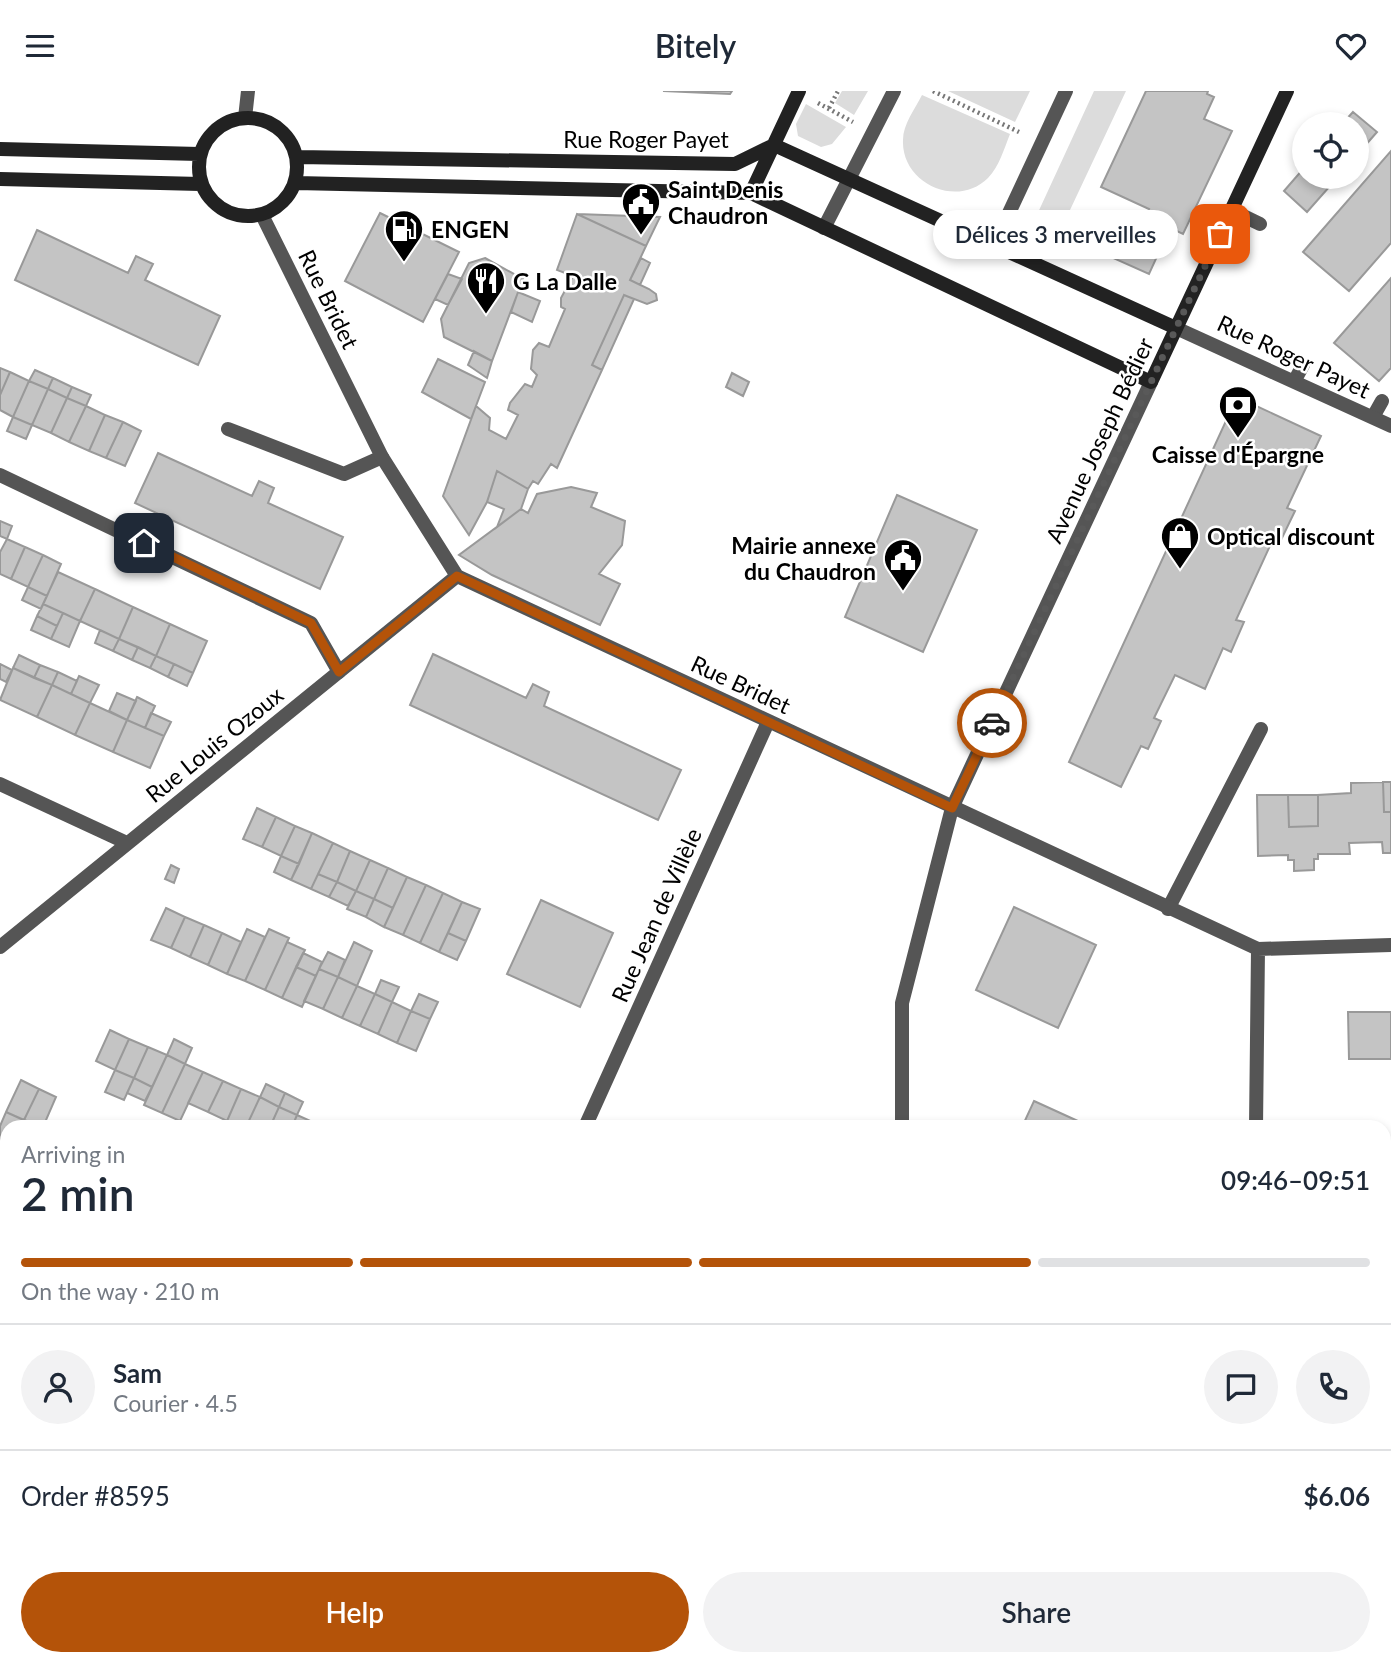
<!DOCTYPE html>
<meta charset="utf-8">
<style>
:root{--surface:#fff;--page:#f2f2f3;--text:#1f2937;--muted:#747a83;--line:#e0e1e3;--accent:#b45309}
body{margin:0;font-family:Lato,sans-serif;background:var(--page);color:var(--text);height:100vh;display:flex;flex-direction:column;font-size:26px;white-space:nowrap}
*{box-sizing:border-box;margin:0}
p{font-size:23px;color:var(--muted)}
.icon{flex:none;width:38px;height:38px;fill:none;stroke:currentColor;stroke-width:2;stroke-linecap:round;stroke-linejoin:round}
.map{position:relative;flex:1;overflow:hidden}
.drawer{position:absolute;left:0px;top:1029px;width:1391px;height:546px;display:flex;flex-direction:column;background:var(--surface);border-radius:21px 21px 0 0;box-shadow:0 4px 10px #0003}
.drawer>*{flex:none}
.fabs{position:absolute;left:1292px;top:21px;display:grid;gap:14px}
.fabs a{display:grid;place-items:center;width:77px;height:77px;border-radius:50%;background:var(--surface);box-shadow:0 4px 10px #0003;font-size:35px}
.pin{position:absolute;display:grid;place-items:center;width:60px;height:60px;color:#fff;margin:-30px;border-radius:14px;box-shadow:0 4px 10px #0006}
.courier{position:absolute;display:grid;place-items:center;width:70px;height:70px;margin:-35px;border:5px solid #b45309;border-radius:50%;background:#fff;color:#222;box-shadow:0 2px 9px #0007}
.bubble{position:absolute;height:49px;border-radius:24px;background:var(--surface);box-shadow:0 4px 10px #0003;font-size:23px;font-weight:600;line-height:49px;text-align:center}
.summary em{font-style:normal;font-weight:600}
.summary div{display:flex;flex-direction:column-reverse}
.summary{display:flex;align-items:center;justify-content:space-between;height:119px;padding:0 21px}
h1{font-size:46px;font-weight:600;line-height:52px}
.bar{display:grid;grid-template-columns:repeat(4,1fr);gap:10px 7px;align-content:center;height:84px;padding:0 21px}
.bar i{height:9px;border-radius:5px;background:var(--line)}
.bar .on{background:var(--accent)}
.bar p{grid-column:span 4}
.line{display:flex;align-items:center;gap:18px;padding:0 21px;border-top:2px solid var(--line)}
.line div{flex:1}
.round{display:grid;place-items:center;flex:none;width:74px;height:74px;border-radius:37px;background:var(--page)}
.button{display:flex;gap:14px;margin-top:auto;padding:14px 21px}
.button a{flex:1;height:80px;border-radius:42px;background:var(--accent);color:#fff;font-size:28px;font-weight:600;line-height:80px;text-align:center}
.button a+a{background:var(--page);color:var(--text)}
header{display:flex;justify-content:space-between;align-items:center;height:91px;padding:0 21px;background:var(--surface);font-size:32px;font-weight:600}
.map>svg:first-child{display:block}
.green{fill:#dcdcdc}
.building{fill:#c4c4c4;stroke:#999;stroke-width:2}
.lines{fill:none;stroke-linecap:round;stroke-linejoin:round}
.path{stroke:#777;stroke-width:4.5;stroke-dasharray:2 3.5;stroke-linecap:butt}
.lane{stroke:#555;stroke-width:14}
.street{stroke:#555;stroke-width:14}
.secondary{stroke:#222;stroke-width:14}
.done{stroke:#595959;stroke-width:7;stroke-dasharray:0 12.6}
.route{stroke:#b45309;stroke-width:9}
.labels{text-anchor:middle;dominant-baseline:central;stroke-width:5;stroke-linejoin:round;paint-order:stroke}
.street-label{font-size:23px;fill:#000;stroke:#fff}
.poi-label{font-size:23px;font-weight:bold;fill:#000;stroke:#fff;text-anchor:start}
</style>
<header><svg class="icon" aria-label="menu" viewBox="0 0 24 24"><path d="M4 6h16M4 12h16M4 18h16"/></svg>Bitely<svg class="icon" aria-label="heart" viewBox="0 0 24 24"><path d="M12 20l-8-8c-3-5 5-10 8-4 3-6 11-1 8 4z"/></svg></header>
<div class="map">
<svg width="1391" height="1575" viewBox="0 0 1391 1575">
<rect width="100%" height="100%" fill="#fff"/>
<path class="green" d="M842 0H868L854 24 835 12Z
M948 0H1030L1015 31Z
M1094 0H1126L1054 153 1029 141Z
M922 4 1010 43C1004 58 999 76 988 87 957 118 901 92 903 49 903 33 915 18 922 4Z
M806 13 846 36 832 53 821 56 798 45 796 33Z"/>
<path class="building" d="M663 0H732L730 3Z
M1146 0H1208L1207 3 1214 6 1204 28 1232 40 1183 143 1145 125 1149 118 1101 96Z
M1353 21 1377 41 1356 65V33H1342Z
M1391 60V152L1349 200 1303 161Z
M1304 77V86H1338L1307 121 1284 100Z
M380 122 459 161 423 231 345 190Z
M577 123 646 155 630 189 649 198 656 203 657 209 647 213 624 204 592 274 602 279 557 377 551 373 538 393 533 390 528 398 497 380 487 411 469 444 443 405 476 315 490 327 489 339 506 348 518 324 508 319 510 312 525 293 532 296 537 284 531 278 533 259 539 252 549 256 565 218 561 216V207L573 185 557 179Z
M577 123 660 126 646 155Z
M1145 125 1170 137 1149 183 1091 157 1103 131 1136 145Z
M37 139 128 182 136 165 153 173 145 189 220 225 198 274 15 189Z
M485 167 523 188 492 270 444 246 441 228 469 172Z
M641 167 650 172 640 194 630 189Z
M448 183 462 188 448 214 435 208Z
M1391 187V277L1379 290 1334 252Z
M518 201 540 210 532 231 511 221Z
M624 204 634 208 602 279 592 274Z
M474 260 492 270 487 287 468 274Z
M438 268 485 291 471 328 422 301Z
M0 277 10 281 0 304Z
M35 279 53 287 48 298 29 290Z
M10 281 29 290 13 326 0 319V304Z
M732 282 749 291 743 305 726 296Z
M53 287 72 296 67 307 48 298Z
M29 290 48 298 32 334 13 326Z
M72 296 91 304 86 315 67 307Z
M48 298 67 307 51 342 32 334Z
M1237 306 1321 345 1287 417 1295 420 1281 449 1274 446 1236 529 1244 531 1231 561 1223 557 1205 598 1175 584 1154 627 1161 630 1148 658 1141 655 1121 696 1069 671Z
M67 307 86 315 69 351 51 342Z
M86 315 105 324 89 360 69 351Z
M105 324 123 331 106 367 89 360Z
M13 326 32 334 26 348 7 340Z
M123 331 141 340 125 375 106 367Z
M158 362 252 405 259 390 274 397 268 412 343 446 320 498 135 412Z
M497 380 528 398 521 418 497 436 504 418 487 411Z
M571 396 597 402 591 416 625 430 622 454 599 483 620 493 600 534 492 484 459 464 521 418 528 422 537 403Z
M897 404 977 439 923 561 845 526Z
M0 430 12 435 7 448 0 445Z
M7 448 25 456 11 488 0 483V461Z
M25 456 43 464 28 496 11 488Z
M43 464 61 473 47 505 28 496Z
M58 481 95 498 80 530 43 513Z
M28 496 47 505 41 518 22 509Z
M95 498 133 516 119 548 80 530Z
M43 513 63 522 57 535 37 525Z
M133 516 170 533 156 565 119 548Z
M63 522 80 530 69 556 51 548Z
M37 525 57 535 51 548 31 539Z
M170 533 207 550 193 582 156 565Z
M100 539 119 548 113 560 95 552Z
M119 548 138 556 132 569 113 560Z
M138 556 156 565 150 577 132 569Z
M433 563 526 607 533 593 549 601 544 615 681 679 658 729 410 614Z
M19 564 40 574 34 587 13 577Z
M156 565 174 573 168 586 150 577Z
M0 573 12 579 6 591 0 588Z
M174 573 193 582 187 595 168 586Z
M40 574 58 581 52 594 34 587Z
M13 577 52 594 37 626 0 609Z
M58 581 77 590 71 603 52 594Z
M79 585 99 594 90 612 71 603Z
M52 594 90 612 75 644 37 626Z
M117 602 136 610 127 629 109 620Z
M137 606 155 615 145 637 127 629Z
M90 612 127 629 113 661 75 644Z
M151 622 171 631 164 645 145 637Z
M127 629 164 645 150 677 113 661Z
M1383 691 1384 721H1391V762H1383L1382 751 1349 752 1350 763H1318V768H1314V779L1294 780V769H1288V764L1258 765 1257 704H1288L1289 736 1318 735V704L1351 702V692Z
M1383 691H1391V721H1384Z
M1288 704H1318V735L1289 736Z
M257 717 276 726 262 756 243 748Z
M276 726 295 735 281 765 262 756Z
M295 735 312 742 299 773 281 765Z
M312 742 333 752 311 798 291 789Z
M333 752 350 760 337 791 318 783Z
M350 760 370 769 356 800 337 791Z
M281 765 299 773 291 789 274 781Z
M370 769 388 777 374 808 356 800Z
M171 774 179 778 174 792 165 788Z
M388 777 407 786 393 817 374 808Z
M318 783 337 791 329 806 311 798Z
M407 786 426 794 403 844 384 836Z
M337 791 356 800 348 815 329 806Z
M426 794 443 802 420 852 403 844Z
M356 800 374 808 366 826 347 818Z
M443 802 462 811 439 861 420 852Z
M374 808 393 817 384 836 366 826Z
M541 809 613 842 580 916 507 883Z
M462 811 480 818 466 850 448 842Z
M1014 816 1096 854 1058 937 976 899Z
M166 817 185 826 171 857 151 849Z
M185 826 204 834 190 866 171 857Z
M204 834 222 842 208 874 190 866Z
M247 838 265 846 245 890 227 883Z
M269 838 289 847 265 899 245 890Z
M222 842 241 851 227 883 208 874Z
M448 842 466 850 457 869 439 861Z
M287 851 305 859 282 907 265 899Z
M354 851 372 860 357 895 338 886Z
M328 861 345 869 338 886 319 878Z
M303 862 322 871 316 885 296 876Z
M296 876 316 885 302 916 282 907Z
M319 878 338 886 323 918 304 910Z
M338 886 357 895 342 927 323 918Z
M381 889 399 896 392 911 375 903Z
M357 895 375 903 360 935 342 927Z
M375 903 392 911 378 943 360 935Z
M419 903 438 911 430 928 411 920Z
M392 911 411 920 397 952 378 943Z
M411 920 430 928 416 960 397 952Z
M1348 921H1391V968H1349Z
M110 939 129 948 115 979 96 970Z
M129 948 148 956 134 987 115 979Z
M174 948 192 957 185 973 167 964Z
M148 956 167 964 152 996 134 987Z
M167 964 185 973 162 1022 144 1014Z
M185 973 203 981 180 1030 162 1022Z
M115 979 134 987 124 1009 105 1001Z
M203 981 223 990 208 1021 188 1012Z
M134 987 152 996 145 1010 127 1002Z
M21 989 39 998 24 1029 6 1021Z
M223 990 241 998 227 1030 208 1021Z
M266 993 285 1002 279 1016 260 1006Z
M39 998 56 1006 43 1036 24 1029Z
M241 998 260 1006 246 1036 227 1030Z
M285 1002 303 1011 297 1024 279 1016Z
M260 1006 279 1016 270 1036H246Z
M1034 1010 1091 1036H1022Z
M279 1016 297 1024 292 1036H270Z
M6 1021 39 1036H7V1059L0 1056V1035Z
M297 1024 315 1032 314 1036H292Z
M1384 1085H1391V1143H1384Z
M7 1171V1215L0 1230V1185Z
M7 1215V1244L0 1241V1230Z
M1384 1271H1391V1323H1384Z
M3 1272 7 1274V1314L1 1326 0 1278Z
M1384 1363H1391V1414H1384Z
M1384 1414H1391V1427H1384Z
M0 1462 7 1465V1524L0 1521Z
M1384 1526H1391V1563H1384V1575H1364V1568H1384Z
M1384 1563H1391V1575H1384Z
M1321 1568H1364V1575H1321Z"/>
<g class="lines">
<path class="path" d="M933 0 1019 41
M818 12 853 31
M829 17 838 0
M1027 133 1061 150"/>
<path class="lane" d="M1231 119 1260 133
M824 137 894 0
M995 152 1066 0
M1295 289 1303 274
M1373 326 1382 310
M228 338 344 383 382 366
M0 384 311 532 339 581
M1168 818 1261 638"/>
<path class="street" d="M245 27 248 0
M262 124 382 366 457 485 1258 858 1391 854
M1176 237 1391 335
M0 693 127 752
M0 856 457 485
M585 1036 768 631
M902 1036V912L952 717 1151 291
M1256 1036 1258 858
M0 1111 7 1114
M0 1406 7 1409
M1384 1466 1391 1467
M181 1575 182 1568
M238 1575 251 1568
M343 1575 346 1568
M822 1575 834 1568
M929 1575 930 1568
M1251 1575V1568"/>
<path class="secondary" d="M199 76a49 49 0 1 1 98 0a49 49 0 1 1-98 0Z
M774 54 1176 237
M0 58 199 63
M298 66 735 73 774 54
M0 88 200 93
M296 92 751 102 1151 291 1287 0
M751 102 799 0"/>
</g>
<g class="lines">
<path class="done" d="M992 632 1220 143"/>
<path class="route" d="M144 452 311 532 339 581 457 485 952 717 992 632"/>
</g>
<defs>
<g id="civic-pin" transform="scale(2.0125)"><path d="M0 17L-7.5 6A9.5 9.5 0 1 1 7.5 6Z" fill="#000" stroke="#fff"/><path d="M-.6-6.5H3V-4.5H.6V-3L4-1V1h2V6H-6V1h2V-1L-.6-3ZM-1.2 2.5V6h2.4V2.5Z" fill="#fff"/></g>
<g id="fuel-pin" transform="scale(2.0125)"><path d="M0 17L-7.5 6A9.5 9.5 0 1 1 7.5 6Z" fill="#000" stroke="#fff"/><path d="M-5.5-6h7V0h2V4h1.3V-2.5L3-4.5l.8-.8L6-3V5H2.5V1h-1V6h-7ZM-4.2-4.7v3.2H.2V-4.7Z" fill="#fff"/></g>
<g id="restaurant-pin" transform="scale(2.0125)"><path d="M0 17L-7.5 6A9.5 9.5 0 1 1 7.5 6Z" fill="#000" stroke="#fff"/><path d="M-5-6h1v4h1v-4h1v4h1v-4h1v5L-1.5 .5V6h-2V.5L-5-1ZM5-6V6H3V1.5H1.5Q1.5-4 5-6Z" fill="#fff"/></g>
<g id="bank-pin" transform="scale(2.0125)"><path d="M0 17L-7.5 6A9.5 9.5 0 1 1 7.5 6Z" fill="#000" stroke="#fff"/><path d="M-6-4H6V4H-6ZM0-2.3a2.3 2.3 0 1 0 0 4.6a2.3 2.3 0 1 0 0-4.6Z" fill="#fff"/></g>
<g id="shop-pin" transform="scale(2.0125)"><path d="M0 17L-7.5 6A9.5 9.5 0 1 1 7.5 6Z" fill="#000" stroke="#fff"/><path d="M-5-2.5h2.3a2.7 3.5 0 0 1 5.4 0H5L5.5 6h-11ZM-1.5-2.5h3a1.5 2.3 0 0 0-3 0Z" fill="#fff"/></g>
</defs>
<g fill-rule="evenodd">
<use href="#civic-pin" x="641" y="111"/>
<use href="#fuel-pin" x="404" y="138"/>
<use href="#restaurant-pin" x="486" y="190"/>
<use href="#bank-pin" x="1238" y="314"/>
<use href="#shop-pin" x="1180" y="445"/>
<use href="#civic-pin" x="903" y="467"/>
</g>
<g class="labels">
<g class="street-label">
<text x="646" y="48">Rue Roger Payet</text>
<text transform="translate(329 208) rotate(64)">Rue Bridet</text>
<text transform="translate(1294 265) rotate(25)">Rue Roger Payet</text>
<text transform="translate(1099 349) rotate(-65)">Avenue Joseph Bédier</text>
<text transform="translate(741 593) rotate(25)">Rue Bridet</text>
<text transform="translate(214 653) rotate(-39)">Rue Louis Ozoux</text>
<text transform="translate(656 824) rotate(-66)">Rue Jean de Villèle</text>
</g>
<g class="poi-label">
<text x="668" y="98">Saint Denis<tspan x="668" dy="26">Chaudron</tspan></text>
<text x="431" y="138">ENGEN</text>
<text x="513" y="190">G La Dalle</text>
<text x="1238" y="363" text-anchor="middle">Caisse d'Épargne</text>
<text x="1207" y="445">Optical discount</text>
<text x="876" y="454" text-anchor="end">Mairie annexe<tspan x="876" dy="26">du Chaudron</tspan></text>
</g>
</g>
</svg>
<div class="fabs">
<a><svg class="icon" aria-label="locate" viewBox="0 0 24 24"><circle cx="12" cy="12" r="6"/><path d="M12 2v4M12 18v4M2 12h4M18 12h4"/></svg></a>
</div>
<div class="pin" style="left:1220px;top:143px;background:#ea580c"><svg class="icon" aria-label="bag" viewBox="0 0 24 24"><path d="M5 8h14l-1 12H6zM9 8a3 3 0 0 1 6 0"/></svg></div>
<div class="pin" style="left:144px;top:452px;background:#1f2937"><svg class="icon" aria-label="home" viewBox="0 0 24 24"><path d="M3 11l9-7 9 7M6 9v11h12V9"/></svg></div>
<div class="courier" style="left:992px;top:632px"><svg class="icon" aria-label="car" viewBox="0 0 24 24"><path d="M5 17H2v-5l4-1 3-4h7l3 4 3 1v5h-3M9 17h6M6 11h13"/><circle cx="7" cy="17" r="2"/><circle cx="17" cy="17" r="2"/></svg></div>
<div class="bubble" style="left:933px;top:119px;width:245px">Délices 3 merveilles</div>
<section class="drawer">
<div class="summary"><div><h1>2 min</h1><p>Arriving in</p></div><em>09:46–09:51</em></div>
<div class="bar"><i class="on"></i><i class="on"></i><i class="on"></i><i></i><p>On the way · 210 m</p></div>
<div class="line" style="height:126px"><a class="round"><svg class="icon" aria-label="person" viewBox="0 0 24 24"><circle cx="12" cy="8" r="4"/><path d="M4 21q1-7 8-7t8 7"/></svg></a><div><b>Sam</b><p>Courier · 4.5</p></div><a class="round"><svg class="icon" aria-label="chat" viewBox="0 0 24 24"><path d="M4 5h16v11H9l-5 4z"/></svg></a><a class="round"><svg class="icon" aria-label="phone" viewBox="0 0 24 24"><path d="M5 4h4l2 5-3 2q2 4 5 5l2-3 5 2v4C11 20 4 13 5 4z"/></svg></a></div>
<div class="line" style="height:91px"><div>Order #8595</div><b>$6.06</b></div>
<div class="button"><a>Help</a><a>Share</a></div>
</section>
</div>
